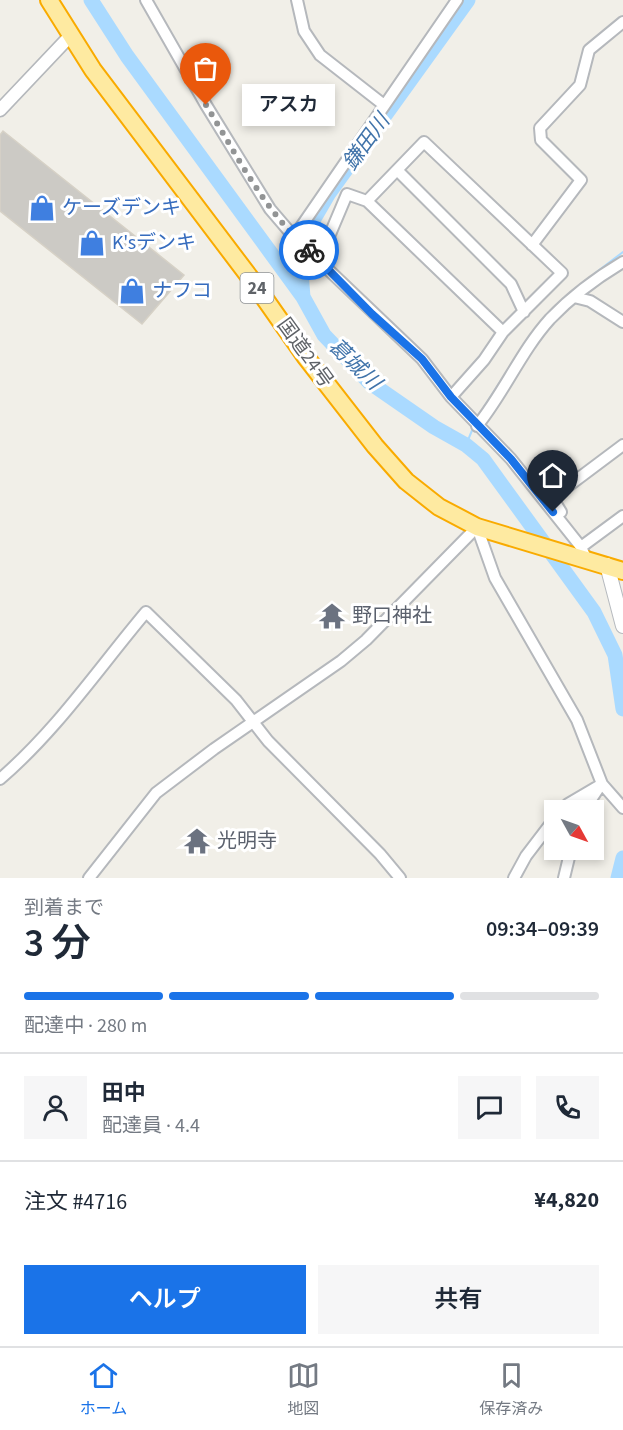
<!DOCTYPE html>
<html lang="ja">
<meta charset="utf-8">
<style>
:root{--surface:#fff;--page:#f6f6f7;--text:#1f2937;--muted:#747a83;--line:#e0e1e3;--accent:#1a73e8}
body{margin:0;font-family:"Source Sans 3","Noto Sans JP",sans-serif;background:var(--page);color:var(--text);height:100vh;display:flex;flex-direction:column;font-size:22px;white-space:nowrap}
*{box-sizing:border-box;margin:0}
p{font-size:20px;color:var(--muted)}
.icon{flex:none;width:33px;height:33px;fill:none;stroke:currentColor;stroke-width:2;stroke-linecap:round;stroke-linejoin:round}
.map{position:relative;height:878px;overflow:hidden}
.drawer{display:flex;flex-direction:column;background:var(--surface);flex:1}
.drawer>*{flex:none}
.needle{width:39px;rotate:130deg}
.tools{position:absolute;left:544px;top:800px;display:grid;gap:12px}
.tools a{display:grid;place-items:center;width:60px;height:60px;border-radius:0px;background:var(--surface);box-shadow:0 3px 9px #0003;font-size:30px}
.pin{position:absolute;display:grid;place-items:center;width:51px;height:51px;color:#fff;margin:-62px -26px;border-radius:50% 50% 50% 0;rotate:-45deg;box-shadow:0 0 6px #0007}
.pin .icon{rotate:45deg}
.courier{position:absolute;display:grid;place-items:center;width:60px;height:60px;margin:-30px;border:4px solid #1a73e8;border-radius:50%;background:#fff;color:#222;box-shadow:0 2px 8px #0007}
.bubble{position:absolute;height:42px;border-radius:0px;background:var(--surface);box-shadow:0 3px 9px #0003;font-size:20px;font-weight:600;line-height:42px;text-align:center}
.headline em{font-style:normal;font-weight:600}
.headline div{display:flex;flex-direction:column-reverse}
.headline{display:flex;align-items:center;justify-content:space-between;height:102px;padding:0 24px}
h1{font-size:39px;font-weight:600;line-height:45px}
.bar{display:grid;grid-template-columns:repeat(4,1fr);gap:9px 6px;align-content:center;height:72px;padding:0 24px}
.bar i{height:8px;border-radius:4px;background:var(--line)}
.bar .selected{background:var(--accent)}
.bar p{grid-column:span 4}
.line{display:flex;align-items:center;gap:15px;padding:0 24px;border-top:2px solid var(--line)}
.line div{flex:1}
.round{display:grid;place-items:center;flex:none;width:63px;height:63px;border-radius:0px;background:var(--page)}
.primary-button{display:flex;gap:12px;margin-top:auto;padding:12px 24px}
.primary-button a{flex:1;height:69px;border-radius:0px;background:var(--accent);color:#fff;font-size:24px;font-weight:600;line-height:69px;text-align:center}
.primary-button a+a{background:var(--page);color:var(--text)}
.dock{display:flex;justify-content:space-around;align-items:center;height:84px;border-top:2px solid var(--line);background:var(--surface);font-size:16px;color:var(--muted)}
.dock a{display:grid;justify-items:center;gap:3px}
.dock .selected{color:var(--accent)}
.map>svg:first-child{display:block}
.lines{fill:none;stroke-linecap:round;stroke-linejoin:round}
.stream{stroke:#aadaff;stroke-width:2}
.river{stroke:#aadaff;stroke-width:15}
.building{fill:#cccac5;stroke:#d6d1c6;stroke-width:1.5}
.minor-casing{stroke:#b5b8bc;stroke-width:14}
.tertiary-casing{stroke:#b5b8bc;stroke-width:15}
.secondary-casing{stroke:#b6babf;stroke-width:16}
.trunk-casing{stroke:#f9ab00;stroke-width:20}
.minor{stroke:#fff;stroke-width:10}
.tertiary{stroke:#fff;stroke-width:12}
.secondary{stroke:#fff;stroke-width:14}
.trunk{stroke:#feeaa1;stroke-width:16}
.done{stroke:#929495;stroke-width:6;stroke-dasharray:0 10.8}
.route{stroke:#1a73e8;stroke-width:8}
.labels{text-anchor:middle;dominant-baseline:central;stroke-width:6;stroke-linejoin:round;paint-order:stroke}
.shield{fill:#fff;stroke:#8f9295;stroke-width:1.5}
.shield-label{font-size:18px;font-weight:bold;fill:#5f6368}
.shop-label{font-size:20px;fill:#366cbe;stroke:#fff;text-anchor:start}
.street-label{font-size:20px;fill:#5f6368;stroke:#fff}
.worship-label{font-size:20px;fill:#5b616d;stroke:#fff;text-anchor:start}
.water-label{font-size:21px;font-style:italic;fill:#4174aa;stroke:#fff}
</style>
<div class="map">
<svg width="623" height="878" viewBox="0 0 623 878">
<rect width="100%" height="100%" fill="#f1efe8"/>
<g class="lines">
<path class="stream" d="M594 274 623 252
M484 407 502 379
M466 445 473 428"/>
<path class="river" d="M91 0 127 56 303 297 324 335 369 382 434 427 466 445 483 459 594 612 615 655 623 709
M303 297 299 248 301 241 329 193 468 0
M618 878 623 858"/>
</g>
<path class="building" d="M3 131 184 275 142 324 0 211V135Z"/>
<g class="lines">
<g class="minor-casing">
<path id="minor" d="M146 0 206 105 270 209 294 237 422 359 451 397 511 459 581 547 586 558
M297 0 304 31 320 55 384 105
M397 170 511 284 524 312
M367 201 424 142 562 273 503 332
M294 237 457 0
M532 245 581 180 541 140 540 128 580 85 589 50 623 22
M322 262 328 239 347 194 367 201 503 332 484 360 451 397
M574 297 590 301 623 322
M477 426C504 393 521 351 550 319 572 296 596 278 623 262
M561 512 553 499 555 496 623 445
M581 547 623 516
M0 779C57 730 98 669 146 612L236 700 268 741 380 854 400 878
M562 810 568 804 602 784
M584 810 598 789
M89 878 156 793 214 749 341 661 366 640 477 527 495 578 577 720 602 784 623 808
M514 878 526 856 555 818
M564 878 571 849"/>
</g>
<g class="tertiary-casing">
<path id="tertiary" d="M0 110 71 35"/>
</g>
<g class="secondary-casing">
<path id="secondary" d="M607 565 623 626"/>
</g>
<g class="trunk-casing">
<path id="trunk" d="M49 0 93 70 251 279 305 356 375 446 406 481 439 507 477 527 623 571"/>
</g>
<use href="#minor" class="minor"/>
<use href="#tertiary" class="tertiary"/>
<use href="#secondary" class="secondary"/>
<use href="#trunk" class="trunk"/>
</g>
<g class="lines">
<path class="done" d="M206 105C237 155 264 211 309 250"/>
<path class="route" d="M309 250 372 314 422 359 451 397 511 459 553 512"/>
</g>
<defs>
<g id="shop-bare" transform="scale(2.07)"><path d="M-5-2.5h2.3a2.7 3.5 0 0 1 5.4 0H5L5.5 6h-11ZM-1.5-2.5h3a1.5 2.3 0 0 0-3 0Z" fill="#3f7fe0" stroke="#fff" stroke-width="2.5" paint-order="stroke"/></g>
<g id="temple-bare" transform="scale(2.07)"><path d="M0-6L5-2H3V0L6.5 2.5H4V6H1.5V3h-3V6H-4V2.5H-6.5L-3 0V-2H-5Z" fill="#6b7280" stroke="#fff" stroke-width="2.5" paint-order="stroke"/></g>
</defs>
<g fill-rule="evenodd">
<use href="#shop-bare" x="42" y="208"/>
<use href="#shop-bare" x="92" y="243"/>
<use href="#shop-bare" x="132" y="291"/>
<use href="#temple-bare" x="332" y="616"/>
<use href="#temple-bare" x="197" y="841"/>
</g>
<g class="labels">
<rect class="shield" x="240.5" y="273" width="33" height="30" rx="4.5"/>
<g class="shield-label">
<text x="257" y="288">24</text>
</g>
<g class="shop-label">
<text x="62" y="208">ケーズデンキ</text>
<text x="112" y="243">K'sデンキ</text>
<text x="152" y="291">ナフコ</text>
</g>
<g class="street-label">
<text transform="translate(305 353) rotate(54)">国道24号</text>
</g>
<g class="worship-label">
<text x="352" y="616">野口神社</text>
<text x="217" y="841">光明寺</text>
</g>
<g class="water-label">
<text transform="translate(366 142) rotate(-54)">鎌田川</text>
<text transform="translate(355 364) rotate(44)">葛城川</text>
</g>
</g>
</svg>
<div class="tools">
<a><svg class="needle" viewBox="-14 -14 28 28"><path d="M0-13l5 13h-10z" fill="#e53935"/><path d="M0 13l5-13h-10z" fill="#747a83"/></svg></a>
</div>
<div class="pin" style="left:206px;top:105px;background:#ea580c"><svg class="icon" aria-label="bag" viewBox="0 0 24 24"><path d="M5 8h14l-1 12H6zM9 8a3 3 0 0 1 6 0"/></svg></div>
<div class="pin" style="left:553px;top:512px;background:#1f2937"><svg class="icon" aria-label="home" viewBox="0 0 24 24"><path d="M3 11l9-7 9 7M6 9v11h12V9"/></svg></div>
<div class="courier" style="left:309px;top:250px"><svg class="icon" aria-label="bike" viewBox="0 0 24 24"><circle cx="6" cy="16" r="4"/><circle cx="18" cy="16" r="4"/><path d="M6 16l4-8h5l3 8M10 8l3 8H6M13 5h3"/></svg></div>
<div class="bubble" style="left:242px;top:84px;width:93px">アスカ</div>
</div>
<section class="drawer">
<div class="headline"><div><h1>3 分</h1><p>到着まで</p></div><em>09:34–09:39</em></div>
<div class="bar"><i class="selected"></i><i class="selected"></i><i class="selected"></i><i></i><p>配達中 · 280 m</p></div>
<div class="line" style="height:108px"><a class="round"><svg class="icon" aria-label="person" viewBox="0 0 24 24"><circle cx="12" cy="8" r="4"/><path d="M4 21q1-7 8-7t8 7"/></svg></a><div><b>田中</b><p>配達員 · 4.4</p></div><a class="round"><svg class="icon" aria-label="chat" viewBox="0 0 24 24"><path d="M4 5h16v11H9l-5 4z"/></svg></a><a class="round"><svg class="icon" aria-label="phone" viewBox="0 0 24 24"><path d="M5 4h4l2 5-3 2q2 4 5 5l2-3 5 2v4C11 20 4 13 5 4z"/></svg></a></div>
<div class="line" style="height:78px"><div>注文 #4716</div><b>¥4,820</b></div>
<div class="primary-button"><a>ヘルプ</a><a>共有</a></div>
</section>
<nav class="dock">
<a class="selected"><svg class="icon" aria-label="home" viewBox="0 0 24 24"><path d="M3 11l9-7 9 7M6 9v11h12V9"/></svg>ホーム</a>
<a><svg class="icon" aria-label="map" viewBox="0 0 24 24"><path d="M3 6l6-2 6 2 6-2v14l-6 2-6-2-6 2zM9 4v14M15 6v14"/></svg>地図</a>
<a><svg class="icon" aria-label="saved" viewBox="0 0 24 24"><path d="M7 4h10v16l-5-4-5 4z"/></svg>保存済み</a>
</nav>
